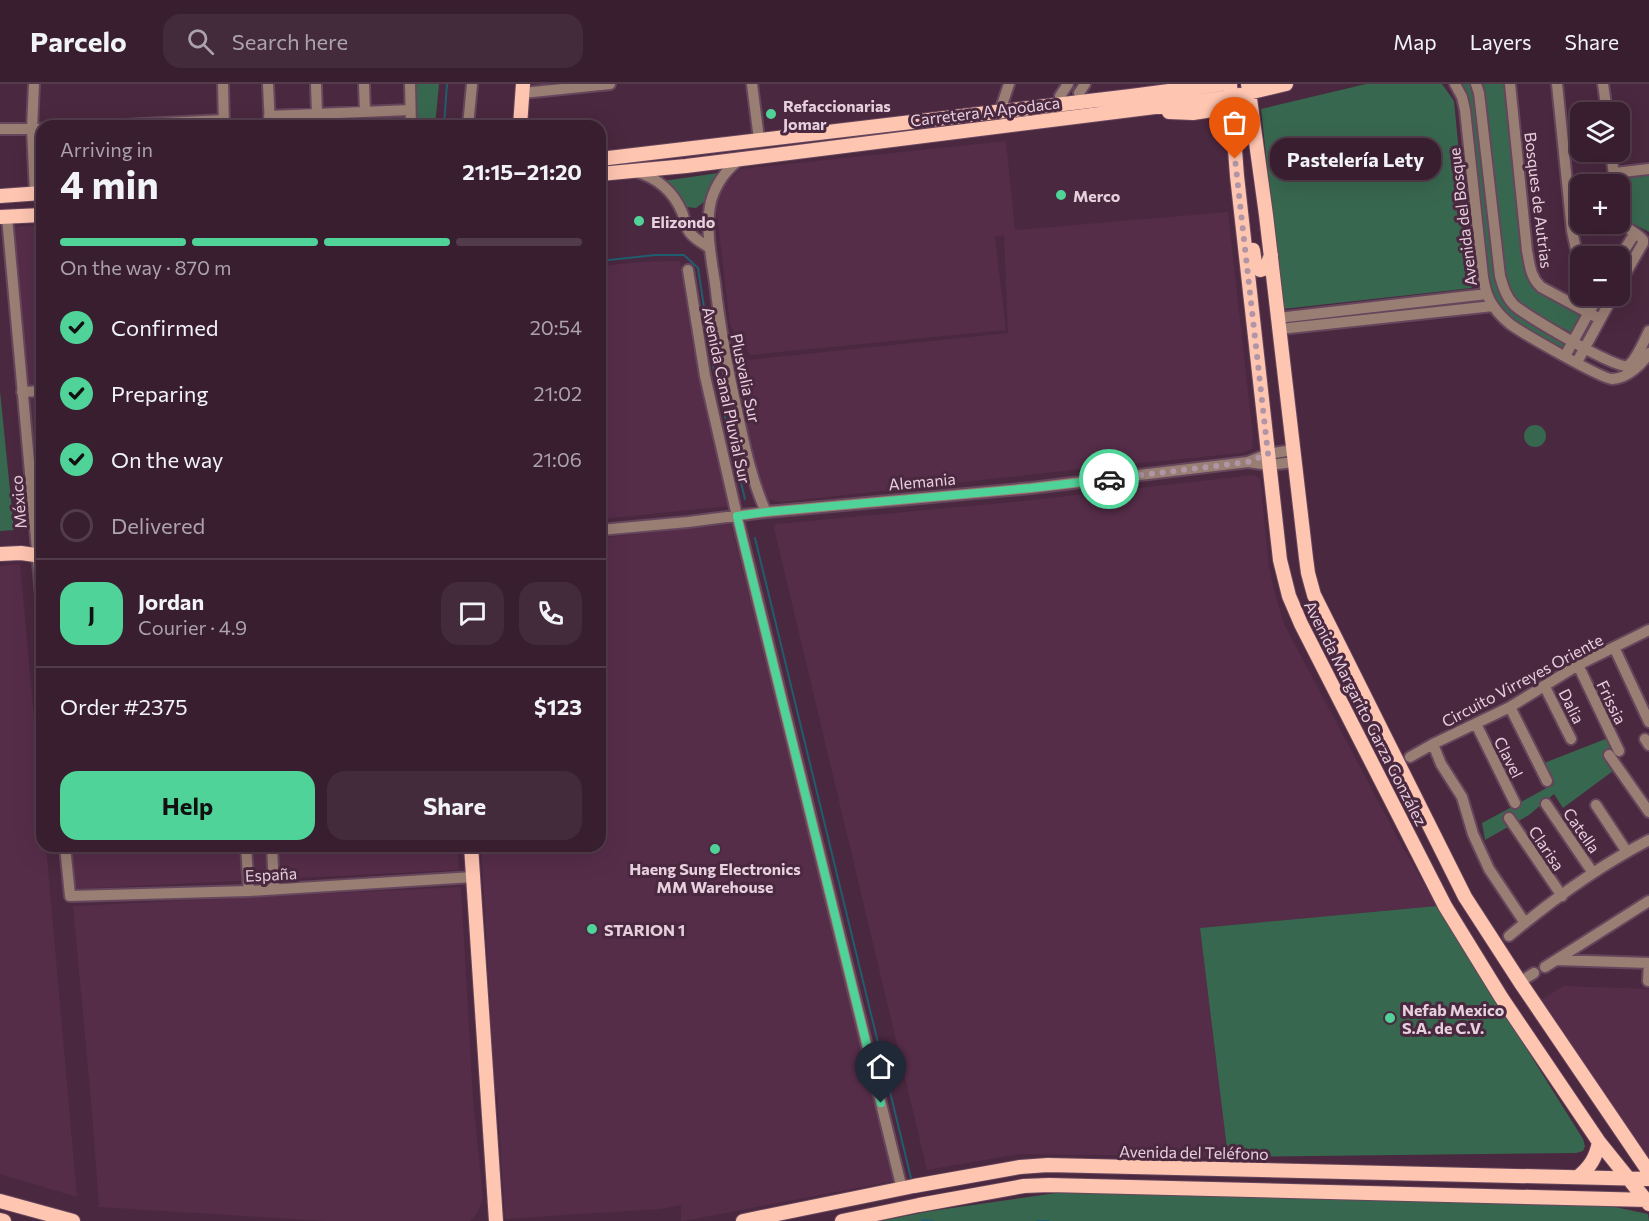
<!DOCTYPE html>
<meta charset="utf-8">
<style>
:root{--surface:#381e2f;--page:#432b3b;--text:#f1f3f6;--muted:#aba2aa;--line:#523c4b;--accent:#50d398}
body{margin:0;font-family:Commissioner,sans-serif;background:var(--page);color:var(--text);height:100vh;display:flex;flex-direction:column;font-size:22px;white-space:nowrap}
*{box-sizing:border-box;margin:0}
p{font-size:20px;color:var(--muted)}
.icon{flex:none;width:33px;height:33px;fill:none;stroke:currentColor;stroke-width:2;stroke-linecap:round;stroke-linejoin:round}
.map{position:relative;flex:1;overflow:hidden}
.details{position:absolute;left:36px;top:36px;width:570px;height:732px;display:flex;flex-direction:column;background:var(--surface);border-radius:18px;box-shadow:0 6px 24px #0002,0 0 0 2px var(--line)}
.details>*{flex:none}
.buttons{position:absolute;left:1570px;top:18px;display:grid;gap:12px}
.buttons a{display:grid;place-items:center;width:60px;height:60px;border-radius:12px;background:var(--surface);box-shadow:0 6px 24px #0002,0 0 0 2px var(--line);font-size:30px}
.pin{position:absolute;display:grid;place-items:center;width:51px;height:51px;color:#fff;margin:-62px -26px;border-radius:50% 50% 50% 0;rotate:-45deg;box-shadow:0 0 6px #0007}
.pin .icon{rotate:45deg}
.courier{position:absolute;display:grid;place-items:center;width:60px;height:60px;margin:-30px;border:4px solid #50d398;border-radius:50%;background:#fff;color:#222;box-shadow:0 2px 8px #0007}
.bubble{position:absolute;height:42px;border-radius:18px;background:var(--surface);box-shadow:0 6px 24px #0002,0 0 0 2px var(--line);font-size:20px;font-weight:700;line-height:42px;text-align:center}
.overview em{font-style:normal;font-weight:700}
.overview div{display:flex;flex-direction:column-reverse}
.overview{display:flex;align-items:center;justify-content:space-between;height:102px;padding:0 24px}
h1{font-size:39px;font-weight:700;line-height:45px}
.bar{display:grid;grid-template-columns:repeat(4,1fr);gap:9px 6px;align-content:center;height:72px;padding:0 24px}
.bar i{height:8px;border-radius:4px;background:var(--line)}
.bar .current{background:var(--accent)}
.bar p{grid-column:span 4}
.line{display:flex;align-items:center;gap:15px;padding:0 24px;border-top:2px solid var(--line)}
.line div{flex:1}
.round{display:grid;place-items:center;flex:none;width:63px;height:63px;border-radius:18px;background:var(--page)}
ol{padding:0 24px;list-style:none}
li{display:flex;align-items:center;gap:18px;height:66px}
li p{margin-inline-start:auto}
li .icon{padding:6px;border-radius:50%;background:var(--accent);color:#111;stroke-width:4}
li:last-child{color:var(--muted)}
li i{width:33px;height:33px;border:3px solid var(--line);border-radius:50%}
.button{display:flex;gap:12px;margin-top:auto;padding:12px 24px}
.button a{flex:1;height:69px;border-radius:18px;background:var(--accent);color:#111;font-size:24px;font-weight:700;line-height:69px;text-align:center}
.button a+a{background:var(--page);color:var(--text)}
header{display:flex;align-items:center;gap:36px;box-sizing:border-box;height:84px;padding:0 30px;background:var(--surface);border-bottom:2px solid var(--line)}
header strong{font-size:28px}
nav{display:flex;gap:33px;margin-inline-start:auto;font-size:21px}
.search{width:420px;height:54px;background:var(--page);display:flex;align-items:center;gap:15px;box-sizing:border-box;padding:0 21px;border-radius:18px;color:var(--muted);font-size:22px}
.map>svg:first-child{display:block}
.built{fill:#562d49}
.green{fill:#38674f}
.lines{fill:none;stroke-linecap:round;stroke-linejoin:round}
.stream{stroke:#205d6e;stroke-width:2}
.minor-casing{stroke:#66465c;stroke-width:14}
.major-casing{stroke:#66465c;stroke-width:16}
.minor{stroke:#997e74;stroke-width:10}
.major{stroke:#fec5b1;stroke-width:14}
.done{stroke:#b095a6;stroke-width:6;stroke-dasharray:0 10.8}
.route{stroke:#50d398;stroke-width:8}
.poi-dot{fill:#50d398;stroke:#4a283f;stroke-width:2}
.labels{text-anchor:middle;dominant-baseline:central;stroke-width:6;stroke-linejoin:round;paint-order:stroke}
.poi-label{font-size:16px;font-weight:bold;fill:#e7d0de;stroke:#4a283f;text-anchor:start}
.street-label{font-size:16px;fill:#e7d0de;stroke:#4a283f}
</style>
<header>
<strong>Parcelo</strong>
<div class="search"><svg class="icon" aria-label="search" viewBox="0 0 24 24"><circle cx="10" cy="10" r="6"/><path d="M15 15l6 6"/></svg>Search here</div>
<nav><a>Map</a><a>Layers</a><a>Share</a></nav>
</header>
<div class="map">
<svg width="1649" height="1137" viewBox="0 0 1649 1137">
<rect width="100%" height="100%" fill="#4a283f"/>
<path class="built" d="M1006 57 1015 146 1228 128 1253 353 1252 365 1242 369 1091 384 781 418 768 415 757 394 728 248 748 276 1008 249 1004 151 995 153 1006 246 750 271 730 241 716 123 724 101 741 85Z
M42 141V476L9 143Z
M680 177 693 264 730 422 600 435V182L642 178Z
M1254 391 1260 395 1269 483 1275 510 1284 540 1402 762 1437 822 1200 844 1228 1073 1019 1070 927 1086 774 444 776 440 1024 417Z
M731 440 894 1097 683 1137H681V1121L660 1125 505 1135 497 1010 495 1009 481 762H600V454Z
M20 480 42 721V762H46L77 1113 0 1090V482Z
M71 762H457L459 786 75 805Z
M461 803 473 1014 483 1114 478 1128 470 1137H327L99 1123 92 1028 73 822Z
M1564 902 1649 905V1074L1540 916Z"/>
<path class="green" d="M414 0H439L435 42H414Z
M1366 0H1442L1454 17 1472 204 1283 225 1261 25Z
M1460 0H1470L1476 17 1498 207C1510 233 1542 245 1565 259L1561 267 1509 234 1488 208Z
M1482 0H1504L1525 188 1533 203 1582 232 1572 249 1520 221 1515 216 1505 195Z
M718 89 704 118 696 124 686 123 663 97Z
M1649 89V148L1622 134 1620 100 1616 92Z
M0 307 14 446 0 447Z
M1524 352a11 11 0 1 1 22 0a11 11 0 1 1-22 0Z
M1608 654 1620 674 1609 678 1613 687 1563 724 1554 710 1529 731 1485 756 1482 739 1554 700 1544 679Z
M1437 822 1583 1055 1585 1062 1583 1067 1576 1069 1228 1073 1200 844Z
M1056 1109H1249L1610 1122 1648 1130 1649 1137H881L931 1127Z"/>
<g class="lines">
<path class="stream" d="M444 42 447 0
M600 177 655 171H684L698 184 714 288 745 415
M755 454 911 1094
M922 1136 933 1137
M1037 1137H1049"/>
<g class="minor-casing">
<path id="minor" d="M34 0 32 45 35 109
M223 0 224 42
M268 0 270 42
M316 0 317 30
M364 0 365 27
M410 0 411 42
M752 0 759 55
M1455 0 1462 13 1465 26 1483 193C1485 204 1487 214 1494 223 1498 229 1504 235 1510 240 1522 249 1600 294 1612 295 1627 295 1642 280 1649 269
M1476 0 1479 9 1500 192C1503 202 1506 213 1514 221 1525 231 1617 286 1627 282 1635 279 1645 255 1649 247
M1510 0 1527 167C1530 181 1530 193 1541 203L1600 235
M1557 0 1572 147 1576 165 1582 172
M1603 0 1607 28
M523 9 610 0
M1079 9 1085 0
M1060 12 1068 0
M1002 21 1009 0
M269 32 410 26
M104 42 223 36
M468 42 472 0
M0 45H42
M1611 68 1615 100
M739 76C725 87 716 99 711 117 705 142 711 174 715 199 720 244 728 287 738 331 745 364 752 397 766 428
M637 88C657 94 673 107 682 128 685 135 685 144 691 150 696 156 704 160 710 164
M1614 89 1649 85
M7 133 42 522
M1620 135C1625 146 1636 147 1643 156V159L1620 199
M1620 173 1635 149
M688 186 705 292 737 432 902 1105
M1278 234 1487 210
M1280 245 1493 222
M1565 272 1598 212
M1577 278 1613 212
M22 308 42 307
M1248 378 1269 381 1294 378
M600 446 688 438 766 428 1031 404 1248 378 1268 370 1293 366
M1614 563 1649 638
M1578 581 1619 667
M1545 603 1571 655
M1510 623 1547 697
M1476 640 1515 719
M1645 655 1649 661
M1433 660 1441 680 1462 713 1473 750 1489 785 1525 839
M1609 671 1649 728
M1410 673 1433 660 1510 623 1578 581 1649 546
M1546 720 1593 789
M1596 721 1627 768
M1509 734 1562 812
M65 762 70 812 249 807 473 793
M246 762 249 807
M272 762 274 805
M1509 852C1552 816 1599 782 1649 756
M1557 876 1649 879
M1545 883 1649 817
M1648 897 1649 879
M1520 898 1534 889"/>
</g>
<g class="major-casing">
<path id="major" d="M1230 0 1237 92 1280 476 1289 512 1301 540 1445 822 1501 913 1599 1058 1649 1120
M1248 0 1266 131 1306 474 1308 489 1314 511 1465 813 1520 898 1649 1088
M1169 28 1193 29 1212 26 1220 28 1233 41
M520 42 523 0
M600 75 1131 12 1221 0
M600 90 686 82 1155 23 1231 13 1286 0
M0 112 42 109
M0 133 42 131
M1253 166 1255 179 1260 186 1266 184 1271 171
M0 470 21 469 42 472
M471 762 496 1137
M1578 1093C1590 1083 1596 1074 1599 1058
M0 1117 73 1137
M0 1136 4 1137
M743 1137 914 1102 1020 1083 1048 1081 1649 1095
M842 1137 919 1121 1024 1102 1049 1101 1649 1116"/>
</g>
<use href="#minor" class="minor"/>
<use href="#major" class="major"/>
</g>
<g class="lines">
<path class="done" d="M1109 395 1248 378 1268 370 1235 75"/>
<path class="route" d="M881 1019 737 432 766 428 1031 404 1109 395"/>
</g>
<g class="poi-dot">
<circle cx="771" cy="30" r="6"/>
<circle cx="1061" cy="111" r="6"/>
<circle cx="639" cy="137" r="6"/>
<circle cx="715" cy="765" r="6"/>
<circle cx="592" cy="845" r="6"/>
<circle cx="1390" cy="934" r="6"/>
</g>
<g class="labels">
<g class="poi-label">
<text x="783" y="21">Refaccionarias<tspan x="783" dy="18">Jomar</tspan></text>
<text x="1073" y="111">Merco</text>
<text x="651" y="137">Elizondo</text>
<text x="715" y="784" text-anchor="middle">Haeng Sung Electronics<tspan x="715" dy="18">MM Warehouse</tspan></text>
<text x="604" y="845">STARION 1</text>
<text x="1402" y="925">Nefab Mexico<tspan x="1402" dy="18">S.A. de C.V.</tspan></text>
</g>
<g class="street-label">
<text transform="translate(985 27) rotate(-7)">Carretera A Apodaca</text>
<text transform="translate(1539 116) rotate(83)">Bosques de Autrias</text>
<text transform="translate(1462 133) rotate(-97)">Avenida del Bosque</text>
<text transform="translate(746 294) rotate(78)">Plusvalia Sur</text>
<text transform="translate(727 311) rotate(78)">Avenida Canal Pluvial Sur</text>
<text transform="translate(922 397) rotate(-5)">Alemania</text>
<text transform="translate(18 418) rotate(-95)">México</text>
<text transform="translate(1522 596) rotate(-28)">Circuito Virreyes Oriente</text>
<text transform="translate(1612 618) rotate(64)">Frissia</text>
<text transform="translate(1572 622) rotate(63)">Dalia</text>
<text transform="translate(1366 629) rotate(63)">Avenida Margarito Garza González</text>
<text transform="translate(1509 673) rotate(63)">Clavel</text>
<text transform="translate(1582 746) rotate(55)">Catella</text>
<text transform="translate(1547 764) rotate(56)">Clarisa</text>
<text transform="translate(271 790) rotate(-3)">España</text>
<text transform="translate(1194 1068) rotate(1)">Avenida del Teléfono</text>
</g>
</g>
</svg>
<div class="buttons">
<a><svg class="icon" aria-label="layers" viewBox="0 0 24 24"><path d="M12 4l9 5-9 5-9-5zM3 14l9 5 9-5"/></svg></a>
<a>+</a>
<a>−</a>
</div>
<div class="pin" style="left:1235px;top:75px;background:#ea580c"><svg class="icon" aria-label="bag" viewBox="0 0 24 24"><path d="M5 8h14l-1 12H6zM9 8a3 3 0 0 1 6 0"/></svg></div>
<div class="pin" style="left:881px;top:1019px;background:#1f2937"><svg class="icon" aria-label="home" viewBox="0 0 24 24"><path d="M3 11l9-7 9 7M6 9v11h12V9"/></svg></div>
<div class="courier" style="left:1109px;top:395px"><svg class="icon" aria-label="car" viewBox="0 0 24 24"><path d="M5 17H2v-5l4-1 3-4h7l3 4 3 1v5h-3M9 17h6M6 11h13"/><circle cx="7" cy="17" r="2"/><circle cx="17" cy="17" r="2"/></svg></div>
<div class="bubble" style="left:1270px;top:54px;width:171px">Pastelería Lety</div>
<section class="details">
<div class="overview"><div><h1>4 min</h1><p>Arriving in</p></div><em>21:15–21:20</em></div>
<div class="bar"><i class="current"></i><i class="current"></i><i class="current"></i><i></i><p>On the way · 870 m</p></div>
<ol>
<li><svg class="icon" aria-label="check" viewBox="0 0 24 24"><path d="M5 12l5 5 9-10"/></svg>Confirmed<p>20:54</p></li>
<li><svg class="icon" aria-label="check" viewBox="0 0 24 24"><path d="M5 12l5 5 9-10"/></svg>Preparing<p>21:02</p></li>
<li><svg class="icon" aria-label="check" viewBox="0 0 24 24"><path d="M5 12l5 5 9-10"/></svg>On the way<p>21:06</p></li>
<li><i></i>Delivered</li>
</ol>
<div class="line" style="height:108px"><b class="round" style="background:var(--accent);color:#111">J</b><div><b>Jordan</b><p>Courier · 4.9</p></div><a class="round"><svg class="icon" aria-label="chat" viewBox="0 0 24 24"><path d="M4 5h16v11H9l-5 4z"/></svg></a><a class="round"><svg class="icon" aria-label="phone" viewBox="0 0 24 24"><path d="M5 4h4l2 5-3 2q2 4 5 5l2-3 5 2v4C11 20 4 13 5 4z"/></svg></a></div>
<div class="line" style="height:78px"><div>Order #2375</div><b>$123</b></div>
<div class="button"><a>Help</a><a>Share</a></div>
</section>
</div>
